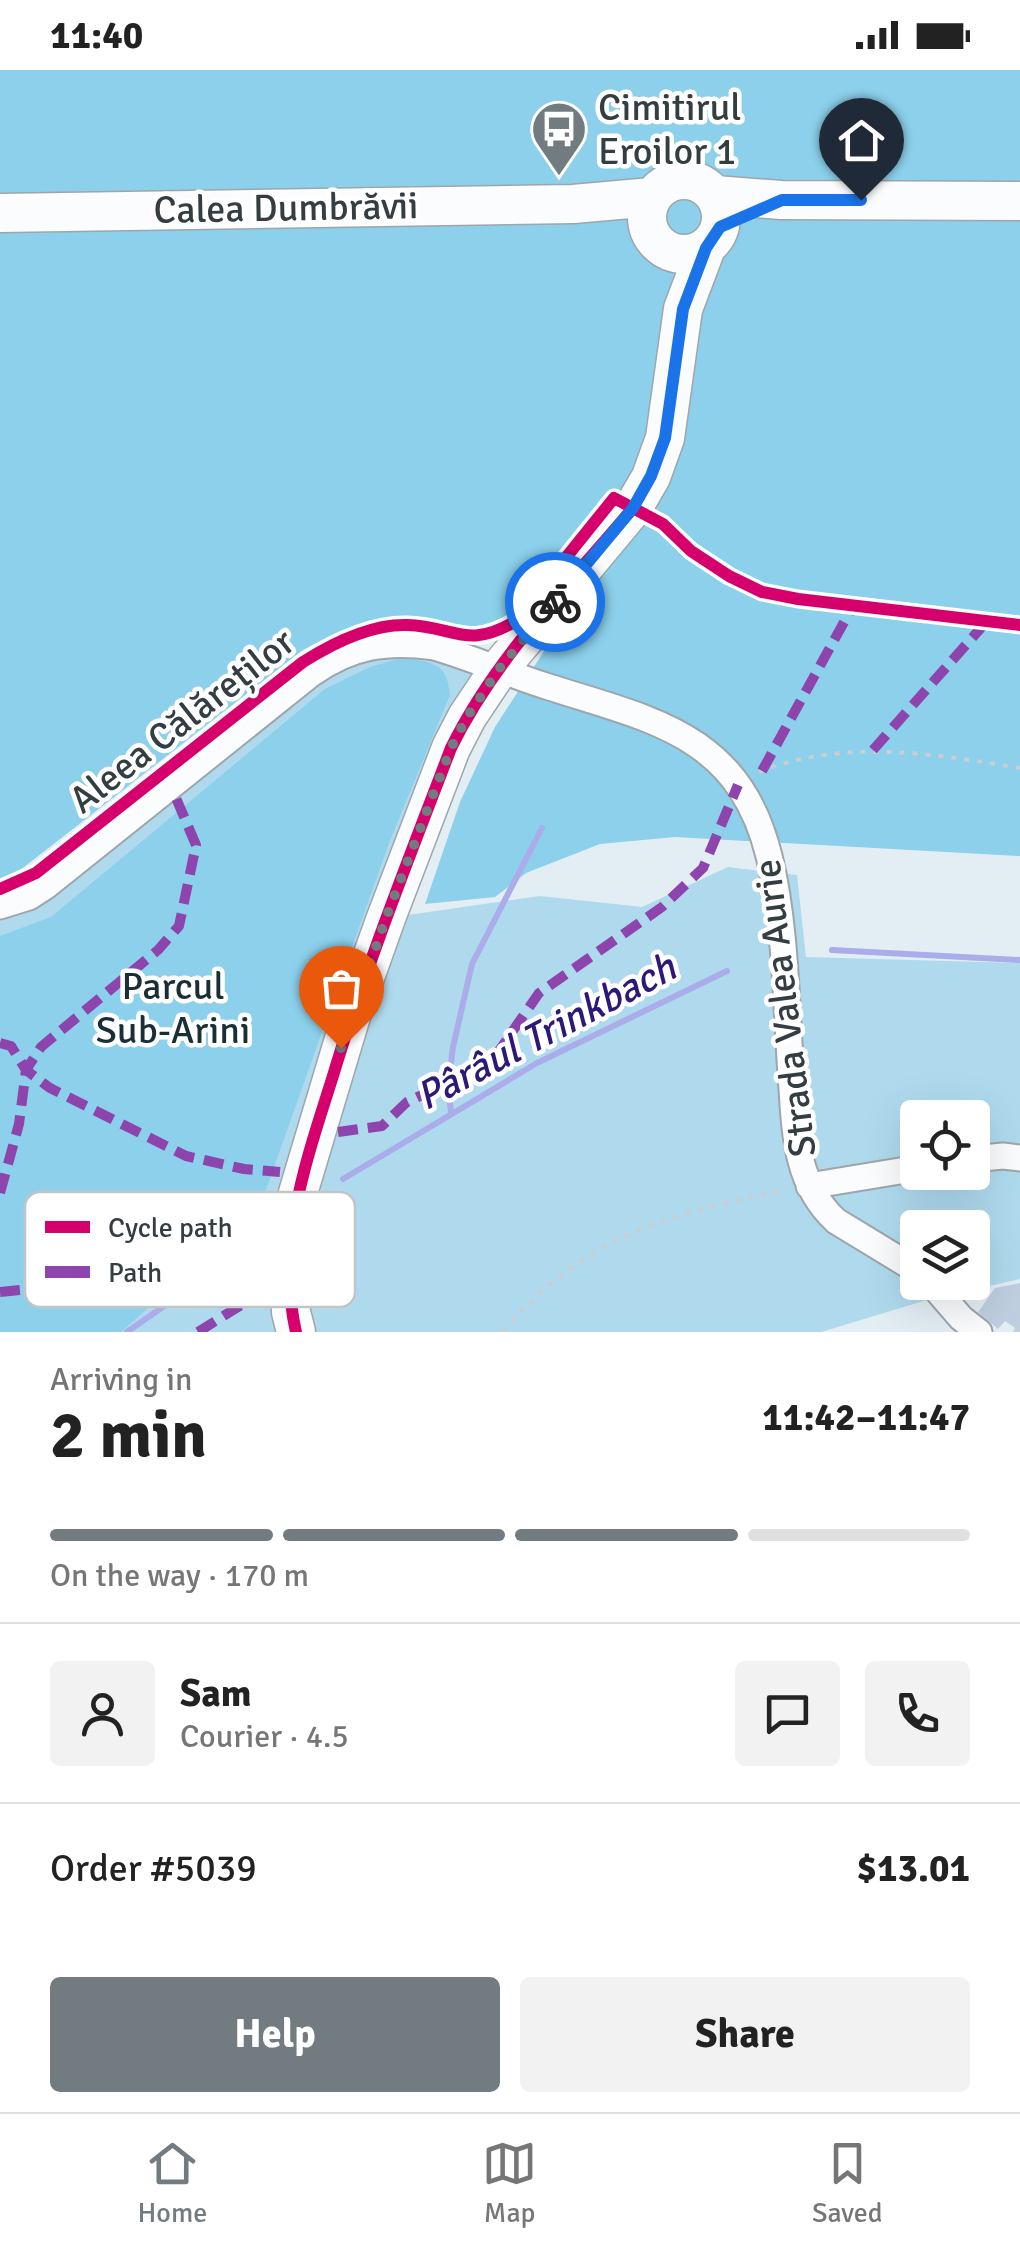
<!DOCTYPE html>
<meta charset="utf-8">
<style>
:root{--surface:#fff;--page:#f2f2f2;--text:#222;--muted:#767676;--line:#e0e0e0;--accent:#717b80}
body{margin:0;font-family:Signika,sans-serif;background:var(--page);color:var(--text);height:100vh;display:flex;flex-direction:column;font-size:38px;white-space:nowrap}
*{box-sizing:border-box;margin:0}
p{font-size:32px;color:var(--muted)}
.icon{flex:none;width:55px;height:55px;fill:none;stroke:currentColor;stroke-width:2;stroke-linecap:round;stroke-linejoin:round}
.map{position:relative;height:1262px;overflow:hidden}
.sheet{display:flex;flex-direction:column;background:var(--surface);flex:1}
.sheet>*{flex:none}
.fabs{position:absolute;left:900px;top:1030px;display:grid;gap:20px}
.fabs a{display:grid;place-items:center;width:90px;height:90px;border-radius:10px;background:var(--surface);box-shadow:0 10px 40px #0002;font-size:50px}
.pin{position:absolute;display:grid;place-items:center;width:85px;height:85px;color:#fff;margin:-102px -42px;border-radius:50% 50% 50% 0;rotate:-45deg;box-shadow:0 0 10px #0007}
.pin .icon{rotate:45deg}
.courier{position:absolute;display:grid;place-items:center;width:100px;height:100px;margin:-50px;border:8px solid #1a73e8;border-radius:50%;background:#fff;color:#222;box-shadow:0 2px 12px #0007}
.headline em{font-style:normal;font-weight:700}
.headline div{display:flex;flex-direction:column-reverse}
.headline{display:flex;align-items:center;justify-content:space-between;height:170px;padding:0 50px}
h1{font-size:65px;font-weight:700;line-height:75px}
.bar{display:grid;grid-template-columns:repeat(4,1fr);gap:15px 10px;align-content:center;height:120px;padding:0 50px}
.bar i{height:12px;border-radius:8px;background:var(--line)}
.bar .selected{background:var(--accent)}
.bar p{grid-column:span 4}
.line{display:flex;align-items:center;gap:25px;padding:0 50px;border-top:2px solid var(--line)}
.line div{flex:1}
.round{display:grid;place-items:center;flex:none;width:105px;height:105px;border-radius:10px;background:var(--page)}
.primary-button{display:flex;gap:20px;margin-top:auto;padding:20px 50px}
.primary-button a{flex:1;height:115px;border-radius:10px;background:var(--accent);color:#fff;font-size:40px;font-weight:700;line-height:115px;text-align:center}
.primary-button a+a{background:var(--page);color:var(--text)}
.status{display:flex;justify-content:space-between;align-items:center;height:70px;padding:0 50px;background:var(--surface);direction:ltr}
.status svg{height:28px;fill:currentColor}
.menu{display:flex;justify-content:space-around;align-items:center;height:140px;border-top:2px solid var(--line);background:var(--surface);font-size:28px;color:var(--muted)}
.menu a{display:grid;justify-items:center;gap:5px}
.menu .selected{color:var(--accent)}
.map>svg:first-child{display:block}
.green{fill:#afdaee;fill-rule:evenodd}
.forest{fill:#8cd0eb}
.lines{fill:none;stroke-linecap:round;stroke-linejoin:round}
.stream{stroke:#aaade9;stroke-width:6}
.building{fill:#bfcfdf}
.street-casing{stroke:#9ea6ab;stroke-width:29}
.secondary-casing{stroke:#9ea6ab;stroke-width:41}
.path{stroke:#caced1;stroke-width:4;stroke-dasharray:5 8;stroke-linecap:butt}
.street{stroke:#fbfcfd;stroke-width:25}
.secondary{stroke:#fbfcfd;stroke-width:38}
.quiet{stroke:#8e44ad;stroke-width:10;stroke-dasharray:20 10;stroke-linecap:butt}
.cycleway-casing{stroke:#fff;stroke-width:19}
.cycleway{stroke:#d6006c;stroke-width:12}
.done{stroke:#717b80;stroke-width:10;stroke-dasharray:0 18}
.route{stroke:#1a73e8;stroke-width:12}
.labels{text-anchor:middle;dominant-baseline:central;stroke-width:9;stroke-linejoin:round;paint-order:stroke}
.poi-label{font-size:38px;fill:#343d41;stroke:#fff;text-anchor:start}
.street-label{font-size:38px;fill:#343d41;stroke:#fff}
.park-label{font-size:38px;fill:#1a2e36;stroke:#fff}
.water-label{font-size:40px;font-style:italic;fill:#2c1877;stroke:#fff}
.key{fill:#fff;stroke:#c2c5c6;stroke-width:2.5}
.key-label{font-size:28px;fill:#343d41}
</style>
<div class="status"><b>11:40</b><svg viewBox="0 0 49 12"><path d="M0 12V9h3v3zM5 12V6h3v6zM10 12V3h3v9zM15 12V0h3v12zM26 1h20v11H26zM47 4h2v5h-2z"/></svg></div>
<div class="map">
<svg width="1020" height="1262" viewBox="0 0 1020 1262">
<rect width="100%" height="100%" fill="#e3eef4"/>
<path class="green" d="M380 574 478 597 387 848 540 826 642 837 728 797 797 805 806 887 1020 893V1209L927 1230 821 1262H0V836L311 604ZM918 1048H972V1102H918ZM918 1158H972V1212H918Z"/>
<path class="forest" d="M0 0H1020V786L675 767 600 774 526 803 495 827 425 834 460 732 495 657 548 575 395 550 369 553 334 564 303 580 15 804 0 809Z
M405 587C434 594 447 592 450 625L389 773 251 1162 168 1220 121 1262H0V866L51 847 325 619 370 597Z"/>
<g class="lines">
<path class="stream" d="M832 880 1020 890
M451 1042 448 1016 453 977 472 894 542 758
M343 1109 537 993 727 901
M127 1262 256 1172"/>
</g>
<path class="building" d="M1020 1213V1262H1013L1015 1258 1005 1251 998 1259 978 1242 995 1218Z"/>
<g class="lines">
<g class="street-casing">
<path id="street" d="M0 836 29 827 46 816 311 604C351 576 387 570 434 577 473 588 510 605 549 617 652 650 739 664 769 786 787 858 786 944 792 1019 795 1069 798 1116 836 1151L918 1201
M972 1089 1003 1086 1020 1088
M809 1116 918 1098
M930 1212 961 1248 979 1262"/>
</g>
<g class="secondary-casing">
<path id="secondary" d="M647 147a37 37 0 1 1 74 0a37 37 0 1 1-74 0Z
M715 125 781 130 1020 131
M0 143 573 134 652 127
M296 1262 291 1242 289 1194 298 1123 351 946 386 848 451 678 467 647 499 599 633 438 651 407 665 368 683 239 706 178"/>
</g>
<path class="path" d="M759 702C842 668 935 684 1020 698
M503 1262C582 1167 669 1143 786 1120"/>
<use href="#street" class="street"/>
<use href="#secondary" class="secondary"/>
<path class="quiet" d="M873 680 987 551
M762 701 854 534
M0 973 11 976 26 1000 50 1018 186 1086 244 1099 280 1102
M338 1062 382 1056 407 1032 435 1019 464 1012 492 991 539 923 662 837 703 798 738 715
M0 1123 19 1054 26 1000 41 977 158 880 179 856 196 775 176 728
M0 1222 31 1219 104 1193 151 1157 272 1144
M198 1262 265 1220"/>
<g class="cycleway-casing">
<path id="cycleway" d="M0 819 36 803 303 592C333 573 370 554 407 555 454 556 466 580 514 552L614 428 663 454 691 481 729 506 762 522 798 529 1020 555
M296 1262C276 1175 306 1091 332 1009 366 896 409 788 451 678 495 588 569 514 633 438"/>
</g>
<use href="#cycleway" class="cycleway"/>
</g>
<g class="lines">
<path class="done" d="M341 978 386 848 451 678 467 647 499 599 555 532"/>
<path class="route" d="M555 532 633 438 651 406 665 368 683 239 706 178 720 157 782 130H861"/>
</g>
<defs>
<g id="bus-pin" transform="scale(2.875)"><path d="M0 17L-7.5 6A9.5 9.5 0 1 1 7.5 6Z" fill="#717b80" stroke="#fff"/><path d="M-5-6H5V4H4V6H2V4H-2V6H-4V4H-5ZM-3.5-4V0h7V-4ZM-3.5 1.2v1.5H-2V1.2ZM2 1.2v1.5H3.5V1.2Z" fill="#fff"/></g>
</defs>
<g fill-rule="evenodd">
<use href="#bus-pin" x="559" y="59"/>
</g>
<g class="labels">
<g class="poi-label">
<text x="598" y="37">Cimitirul<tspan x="598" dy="44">Eroilor 1</tspan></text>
</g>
<g class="street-label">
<text transform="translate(286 138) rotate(-1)">Calea Dumbrăvii</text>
<text transform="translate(182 651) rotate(-38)">Aleea Călăreților</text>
<text transform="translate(785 938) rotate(-97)">Strada Valea Aurie</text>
</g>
<g class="park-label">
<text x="173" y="916">Parcul<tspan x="173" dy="44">Sub-Arini</tspan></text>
</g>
<g class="water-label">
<text transform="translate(546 962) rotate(-28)">Pârâul Trinkbach</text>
</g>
</g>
<rect x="25" y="1122" width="330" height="115" rx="15" class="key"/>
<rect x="45" y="1151" width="45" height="12" fill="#d6006c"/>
<rect x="45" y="1196" width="45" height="12" fill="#8e44ad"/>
<g class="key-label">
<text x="108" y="1167">Cycle path</text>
<text x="108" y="1212">Path</text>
</g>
</svg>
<div class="fabs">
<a><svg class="icon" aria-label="locate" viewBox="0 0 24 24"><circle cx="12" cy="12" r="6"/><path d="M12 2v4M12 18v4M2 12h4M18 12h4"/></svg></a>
<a><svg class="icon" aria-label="layers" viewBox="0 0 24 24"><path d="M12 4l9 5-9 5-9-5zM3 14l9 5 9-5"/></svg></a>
</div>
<div class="pin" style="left:341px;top:978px;background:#ea580c"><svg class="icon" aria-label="bag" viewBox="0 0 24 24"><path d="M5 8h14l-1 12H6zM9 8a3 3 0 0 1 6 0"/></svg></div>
<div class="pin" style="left:861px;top:130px;background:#1f2937"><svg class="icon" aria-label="home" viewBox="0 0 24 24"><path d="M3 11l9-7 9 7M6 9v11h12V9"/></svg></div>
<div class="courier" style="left:555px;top:532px"><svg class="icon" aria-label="bike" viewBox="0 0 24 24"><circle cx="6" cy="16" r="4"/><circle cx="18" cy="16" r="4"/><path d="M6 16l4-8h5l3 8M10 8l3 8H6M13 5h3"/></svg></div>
</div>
<section class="sheet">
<div class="headline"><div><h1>2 min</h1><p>Arriving in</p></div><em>11:42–11:47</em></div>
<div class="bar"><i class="selected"></i><i class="selected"></i><i class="selected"></i><i></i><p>On the way · 170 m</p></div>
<div class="line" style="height:180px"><a class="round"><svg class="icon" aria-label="person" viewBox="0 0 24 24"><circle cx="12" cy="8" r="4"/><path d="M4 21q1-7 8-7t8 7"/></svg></a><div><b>Sam</b><p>Courier · 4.5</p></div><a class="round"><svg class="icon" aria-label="chat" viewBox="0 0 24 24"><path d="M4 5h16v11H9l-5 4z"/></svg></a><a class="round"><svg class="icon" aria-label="phone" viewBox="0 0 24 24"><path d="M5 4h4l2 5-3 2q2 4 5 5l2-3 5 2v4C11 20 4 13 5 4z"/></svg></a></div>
<div class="line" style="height:130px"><div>Order #5039</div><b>$13.01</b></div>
<div class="primary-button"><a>Help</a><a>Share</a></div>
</section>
<nav class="menu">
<a class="selected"><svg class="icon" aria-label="home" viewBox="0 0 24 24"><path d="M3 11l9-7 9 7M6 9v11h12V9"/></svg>Home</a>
<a><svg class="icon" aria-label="map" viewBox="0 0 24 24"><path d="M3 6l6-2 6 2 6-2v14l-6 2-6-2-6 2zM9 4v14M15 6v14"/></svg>Map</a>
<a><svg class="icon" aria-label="saved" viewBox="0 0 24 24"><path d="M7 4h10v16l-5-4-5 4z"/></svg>Saved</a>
</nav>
